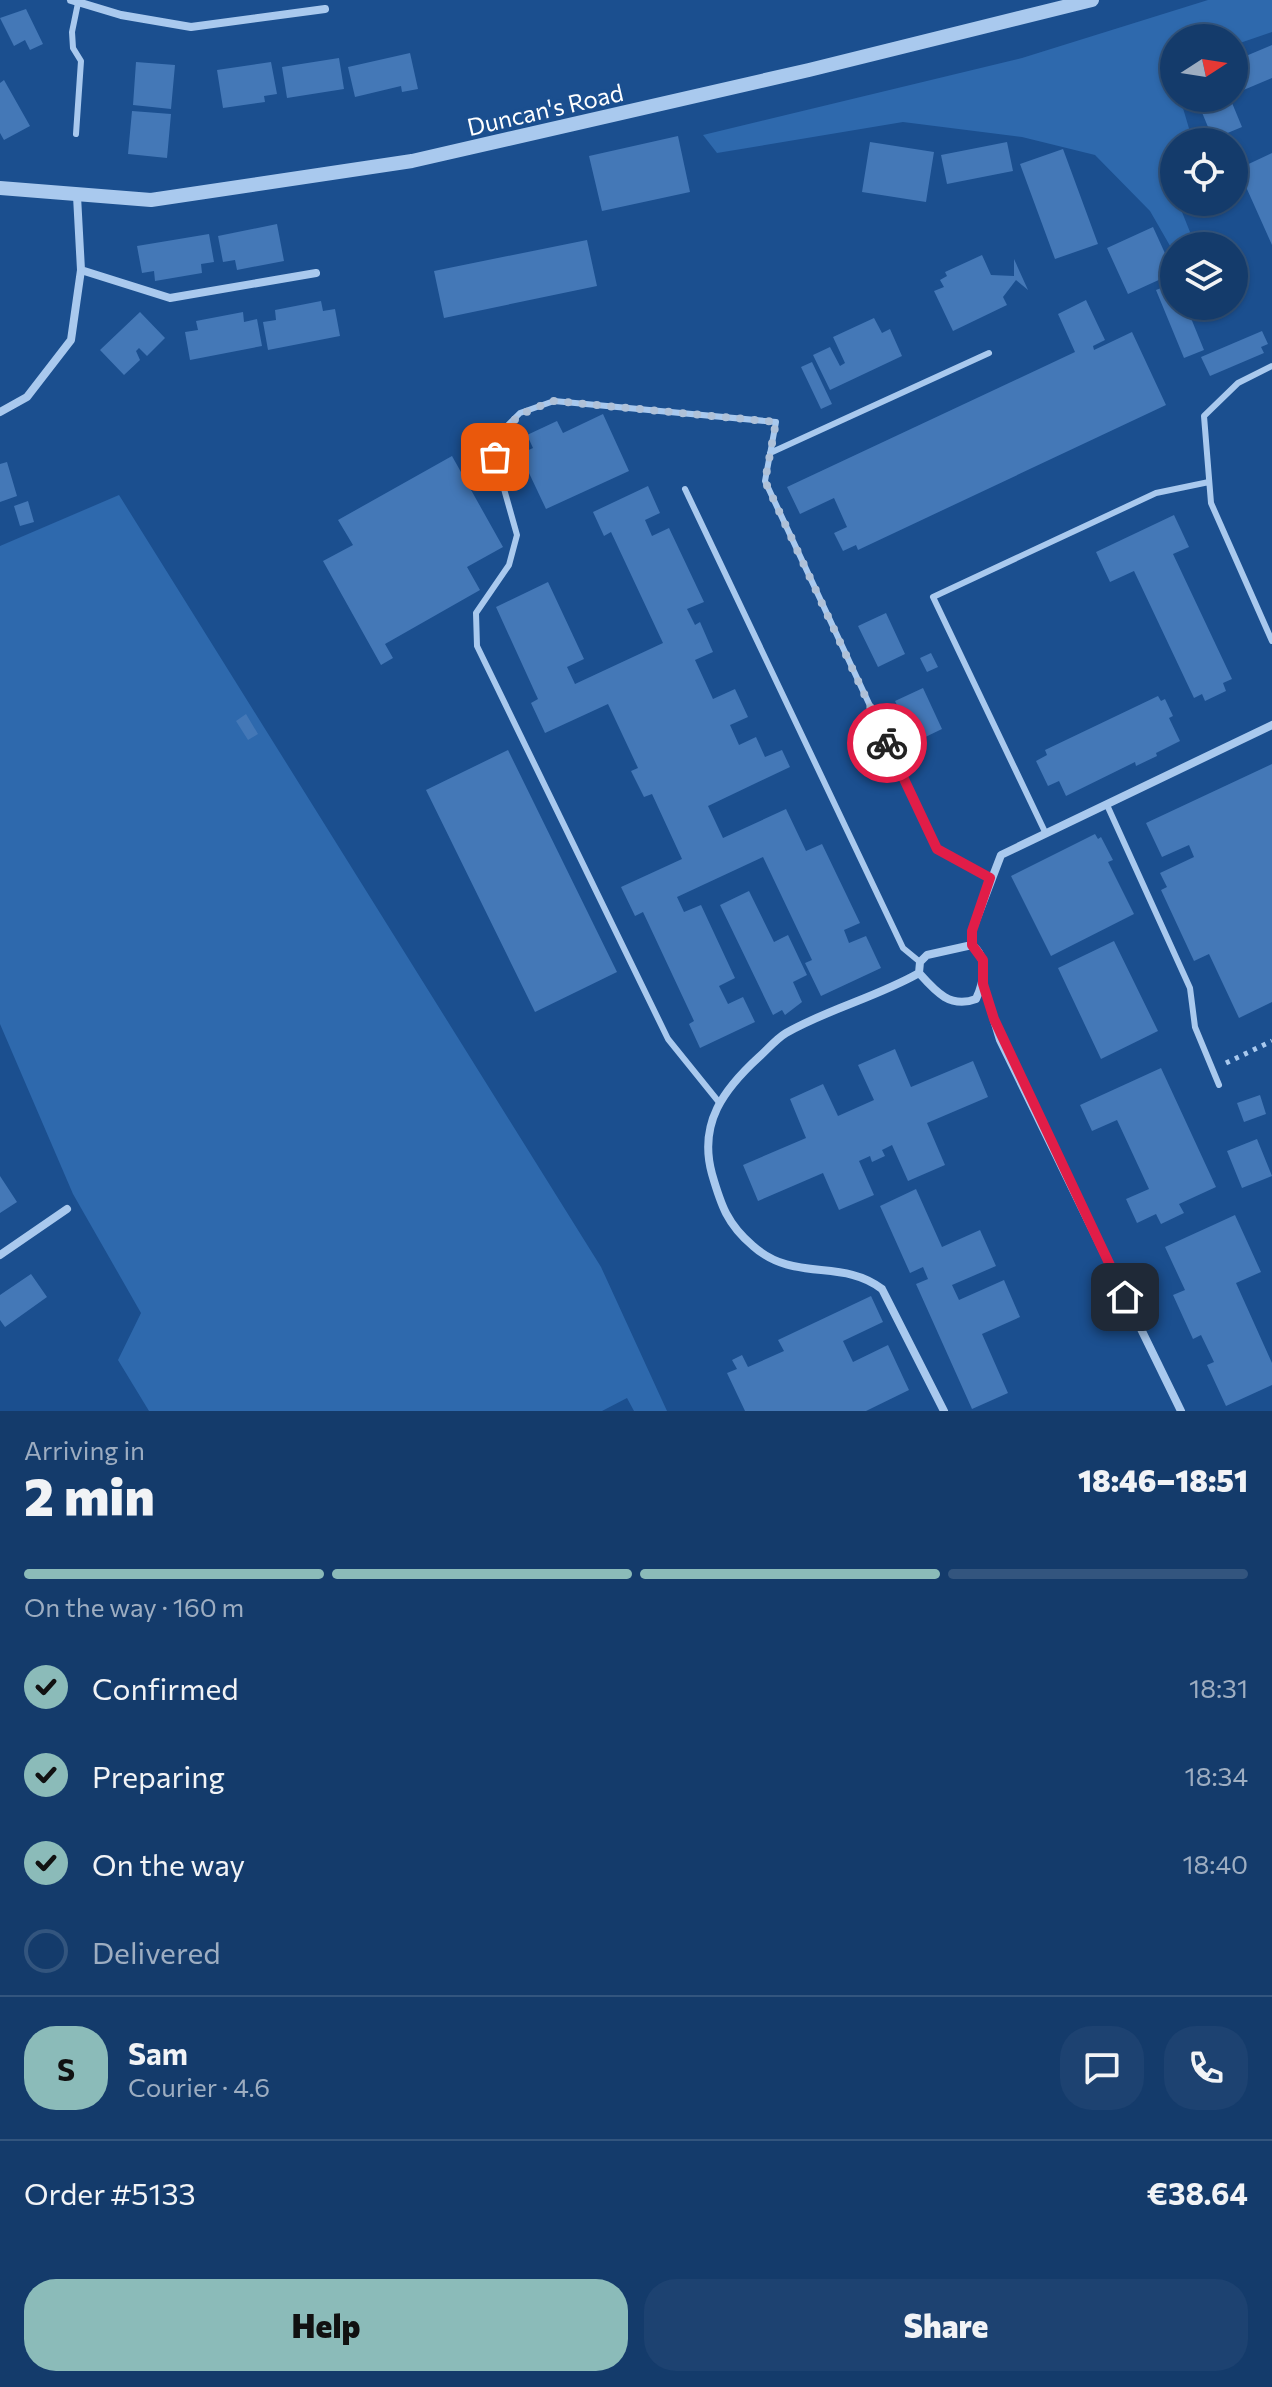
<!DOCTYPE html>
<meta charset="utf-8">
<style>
:root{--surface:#143b6b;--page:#1d4271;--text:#f1f3f6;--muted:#9dadc1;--line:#33557e;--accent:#8bbbb9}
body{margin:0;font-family:Commissioner,sans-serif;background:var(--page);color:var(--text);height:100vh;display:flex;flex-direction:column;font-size:30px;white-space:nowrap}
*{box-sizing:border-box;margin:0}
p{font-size:26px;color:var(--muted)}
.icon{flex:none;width:44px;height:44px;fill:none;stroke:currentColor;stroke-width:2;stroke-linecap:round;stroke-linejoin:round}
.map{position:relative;height:1411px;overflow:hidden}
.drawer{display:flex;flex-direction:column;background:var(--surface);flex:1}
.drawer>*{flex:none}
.needle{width:52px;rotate:78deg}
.buttons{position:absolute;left:1160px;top:24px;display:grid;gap:16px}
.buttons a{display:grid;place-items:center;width:88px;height:88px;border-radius:50%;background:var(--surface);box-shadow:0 2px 6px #0004,0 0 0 2px var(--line);font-size:40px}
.pin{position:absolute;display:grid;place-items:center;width:68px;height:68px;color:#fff;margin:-34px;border-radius:16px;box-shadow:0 4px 12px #0006}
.courier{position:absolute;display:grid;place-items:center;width:80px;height:80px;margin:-40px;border:6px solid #e11d48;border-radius:50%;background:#fff;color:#222;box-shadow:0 2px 10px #0007}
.headline em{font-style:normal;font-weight:800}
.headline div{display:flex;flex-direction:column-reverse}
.headline{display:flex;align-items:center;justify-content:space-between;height:136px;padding:0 24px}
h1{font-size:52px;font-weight:800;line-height:60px}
.bar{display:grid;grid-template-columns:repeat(4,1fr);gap:12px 8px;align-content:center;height:96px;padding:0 24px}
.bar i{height:10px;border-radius:6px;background:var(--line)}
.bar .active{background:var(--accent)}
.bar p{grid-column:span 4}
.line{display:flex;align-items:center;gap:20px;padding:0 24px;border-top:2px solid var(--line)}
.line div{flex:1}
.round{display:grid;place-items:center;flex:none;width:84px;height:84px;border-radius:32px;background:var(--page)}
ol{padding:0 24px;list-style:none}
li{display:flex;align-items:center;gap:24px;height:88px}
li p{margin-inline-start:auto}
li .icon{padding:8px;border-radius:50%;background:var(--accent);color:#111;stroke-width:4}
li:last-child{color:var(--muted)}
li i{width:44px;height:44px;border:4px solid var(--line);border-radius:50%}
.button{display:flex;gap:16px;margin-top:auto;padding:16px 24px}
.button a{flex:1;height:92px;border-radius:32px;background:var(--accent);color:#111;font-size:32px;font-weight:800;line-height:92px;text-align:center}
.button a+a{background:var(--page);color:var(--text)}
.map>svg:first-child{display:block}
.green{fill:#2e69ad}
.building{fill:#4478b7}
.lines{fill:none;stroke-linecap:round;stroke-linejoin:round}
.path{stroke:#a9c9ee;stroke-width:5;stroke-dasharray:4 6;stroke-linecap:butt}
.service{stroke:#a9c9ee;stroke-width:6}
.minor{stroke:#a9c9ee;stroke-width:8}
.tertiary{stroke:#a9c9ee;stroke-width:14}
.done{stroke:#afc1d8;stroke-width:8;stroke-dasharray:0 14.4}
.route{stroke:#e11d48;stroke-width:10}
.labels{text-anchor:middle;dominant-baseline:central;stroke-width:7;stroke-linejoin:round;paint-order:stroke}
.street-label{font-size:24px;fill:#fff;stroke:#1b4f8f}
</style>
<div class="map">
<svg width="1272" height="1411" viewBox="0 0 1272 1411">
<rect width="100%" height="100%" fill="#1b4f8f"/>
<path class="green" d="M1208 0H1272V32L1234 45V38H1174V65L1171 67 1174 98H1180L1193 142H1174V168L1166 172 1174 202H1178L1194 242 1174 246 1173 251 1150 211 1095 155 1022 137 903 122 717 153 703 135 1022 58Z
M119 495 601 1267 667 1411H634L627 1398 602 1411H149L118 1360 141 1313 73 1194 0 1024V546Z"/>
<path class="building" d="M26 9 43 44 30 50 25 40 14 46 0 18Z
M1272 45V78L1234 94V61Z
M410 53 418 89 402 92 401 86 355 97 348 67Z
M339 58 344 89 287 98 282 67Z
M136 62 175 65 171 109 133 105Z
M271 62 277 94 264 96 265 102 223 108 217 70Z
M4 80 30 126 4 140 0 133V83Z
M1196 98H1230L1242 127 1213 139Z
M132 111 171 114 167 158 128 154Z
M678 136 690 192 602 211 589 156Z
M870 142 934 152 926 202 862 192Z
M1007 142 1013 171 947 184 941 155Z
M1063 149 1098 244 1055 259 1020 164Z
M1272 153V245L1238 169Z
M277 224 284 261 237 270 235 260 223 262 218 236Z
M1153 227 1174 273 1128 294 1107 248Z
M209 234 214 262 201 264 202 273 155 281 154 271 142 273 137 246Z
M587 240 597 286 444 318 434 271Z
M982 255 991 275 1014 276V259L1028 290 1016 280 1003 297 1007 305 953 331 934 291 944 287 940 280 947 276 945 272Z
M1174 283V306H1186L1204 350 1184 358 1156 290Z
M1086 300 1105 340 1093 346 1094 350 1132 332 1166 405 858 550 856 545 843 551 834 533 847 527 834 498 800 514 787 487 1075 352 1058 314Z
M321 301 323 311 335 309 340 336 268 350 263 322 276 320 275 310Z
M140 312 165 338 147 356 139 348 136 351 140 360 124 375 100 350Z
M243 312 244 322 257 319 262 346 190 360 185 332 198 330 196 321Z
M874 318 882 333 890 329 902 356 830 390 813 355 830 347 840 366 845 363 833 337Z
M1262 331 1268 344 1261 347 1264 353 1210 376 1201 357Z
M812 362 832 404 821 409 801 367Z
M603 414 629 471 546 509 520 454 533 448 527 435 557 421 563 433Z
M452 456 503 547 467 567 480 590 385 644 393 658 381 665 323 561 353 545 338 520Z
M7 462 17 496 0 502V464Z
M648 486 660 513 645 520 652 536 669 528 704 602 687 609 695 625 700 622 713 652 695 660 713 699 735 689 748 717 730 725 739 745 756 737 765 757 782 750 790 767 708 806 723 838 786 809 806 851 822 844 860 923 844 930 849 943 866 936 881 968 821 996 805 963 812 960 763 857 677 897 684 912 701 905 735 978 719 986 728 1004 743 997 755 1022 700 1048 689 1024 694 1021 643 912 635 916 621 887 682 859 652 794 644 797 631 771 638 768 608 704 545 733 531 703 538 699 496 607 548 582 584 659 567 667 575 684 663 643 611 532 604 536 593 512Z
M28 501 34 522 20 526 14 506Z
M1174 515 1189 547 1173 554 1232 679 1223 683 1226 691 1205 701 1202 694 1194 698 1134 571 1110 582 1096 552Z
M886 613 905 654 878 667 858 626Z
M931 653 938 667 927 672 920 658Z
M923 688 942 729 915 742 895 701Z
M1158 696 1161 701 1165 699 1173 716 1169 718 1180 741 1156 753 1157 756 1136 766 1135 762 1066 796 1059 781 1048 786 1036 761 1047 755 1045 750Z
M246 714 258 734 248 740 236 721Z
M508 750 617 972 535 1012 426 790Z
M1272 764V1002L1239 1018 1209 954 1194 961 1161 890 1167 887 1160 873 1194 857 1189 845 1162 857 1146 823Z
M1095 834 1098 839 1101 837 1113 860 1108 862 1134 914 1051 956 1011 876Z
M749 891 774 942 788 935 807 975 793 982 802 1002 785 1015 782 1010 773 1015 720 905Z
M1114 941 1158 1031 1101 1059 1058 968Z
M895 1049 911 1087 973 1061 988 1097 927 1123 945 1165 908 1181 892 1145 882 1150 885 1156 872 1162 870 1156 859 1161 874 1195 839 1210 823 1173 758 1201 743 1165 806 1138 790 1099 823 1084 838 1116 874 1100 858 1065Z
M1161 1068 1216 1187 1179 1204 1184 1213 1161 1224 1156 1214 1137 1223 1126 1199 1149 1189 1117 1120 1092 1131 1080 1105Z
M1260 1095 1266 1114 1244 1122 1237 1103Z
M1257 1139 1272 1176 1242 1188 1227 1151Z
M0 1176 17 1202 0 1213Z
M916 1189 942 1247 980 1230 996 1266 952 1285 959 1300 1004 1280 1020 1317 982 1334 1008 1393 972 1409 916 1284 928 1279 923 1267 910 1273 880 1206Z
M1235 1215 1261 1272 1236 1283 1272 1363V1385L1226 1406 1207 1365 1214 1362 1201 1335 1193 1339 1173 1295 1185 1290 1165 1247Z
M31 1274 47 1297 5 1327 0 1320V1295Z
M871 1296 883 1322 843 1341 853 1362 888 1345 909 1390 866 1411H745L727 1373 737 1369 732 1360 742 1355 748 1367 784 1351 778 1340Z"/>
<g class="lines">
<path class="path" d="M1226 1063 1272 1041"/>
<path class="service" d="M76 134 81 61 73 48 72 32 78 3
M1272 366 1238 383 1204 416 1211 503 1272 641
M770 453 989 353
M685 489 903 948 920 962
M1107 805 1190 988 1195 1027 1219 1085
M1046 834 933 597 1156 493 1209 482
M718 1101 668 1039 477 646 476 613 509 565 517 535 495 457 502 431 520 413 554 401 776 422 765 481 937 849 990 878"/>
<path class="minor" d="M71 0 121 15 191 27 325 9
M81 270 170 298 316 273
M0 412 27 397 71 340 81 270 77 196
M972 945V931L1001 855 1272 725
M972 945C989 958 984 982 976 999 950 1009 935 991 919 973L920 962 927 955Z
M919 973C877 997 828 1009 786 1033 776 1039 767 1050 759 1057 724 1089 698 1123 712 1174 721 1205 727 1224 753 1246 794 1283 842 1258 882 1289L944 1411
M983 984 1000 1040 1181 1411
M0 1255 67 1209"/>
<path class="tertiary" d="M0 188 151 200 412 161 809 70 1092 0"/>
</g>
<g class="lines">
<path class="done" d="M495 457C506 418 518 414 554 401L776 422 765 481 887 743"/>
<path class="route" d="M887 743 937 849 990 878 972 931V945L983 960V984L994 1019 1125 1297"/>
</g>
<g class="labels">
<g class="street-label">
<text transform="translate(545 109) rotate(-13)">Duncan's Road</text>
</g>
</g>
</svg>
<div class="buttons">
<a><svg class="needle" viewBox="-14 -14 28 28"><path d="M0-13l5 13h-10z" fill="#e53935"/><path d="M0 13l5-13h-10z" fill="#9dadc1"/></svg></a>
<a><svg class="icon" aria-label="locate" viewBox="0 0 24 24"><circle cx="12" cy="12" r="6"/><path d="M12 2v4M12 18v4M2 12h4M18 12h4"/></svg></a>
<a><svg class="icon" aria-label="layers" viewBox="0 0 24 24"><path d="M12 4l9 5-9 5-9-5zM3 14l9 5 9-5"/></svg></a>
</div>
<div class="pin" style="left:495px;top:457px;background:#ea580c"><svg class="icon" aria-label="bag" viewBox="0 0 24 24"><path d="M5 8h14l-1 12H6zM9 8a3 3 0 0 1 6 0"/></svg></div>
<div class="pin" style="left:1125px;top:1297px;background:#1f2937"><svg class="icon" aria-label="home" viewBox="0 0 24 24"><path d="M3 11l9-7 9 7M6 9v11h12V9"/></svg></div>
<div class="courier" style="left:887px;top:743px"><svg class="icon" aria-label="bike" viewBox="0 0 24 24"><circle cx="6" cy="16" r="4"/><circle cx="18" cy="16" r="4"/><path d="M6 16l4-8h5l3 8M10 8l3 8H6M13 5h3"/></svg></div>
</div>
<section class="drawer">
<div class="headline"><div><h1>2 min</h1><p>Arriving in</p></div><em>18:46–18:51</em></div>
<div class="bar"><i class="active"></i><i class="active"></i><i class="active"></i><i></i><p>On the way · 160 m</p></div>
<ol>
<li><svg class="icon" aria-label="check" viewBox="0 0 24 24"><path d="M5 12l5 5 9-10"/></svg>Confirmed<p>18:31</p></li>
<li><svg class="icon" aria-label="check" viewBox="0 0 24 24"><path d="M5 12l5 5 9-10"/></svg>Preparing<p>18:34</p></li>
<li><svg class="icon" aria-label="check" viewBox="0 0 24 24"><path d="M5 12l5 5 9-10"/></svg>On the way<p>18:40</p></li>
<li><i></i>Delivered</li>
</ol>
<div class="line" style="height:144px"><b class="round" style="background:var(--accent);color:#111">S</b><div><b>Sam</b><p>Courier · 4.6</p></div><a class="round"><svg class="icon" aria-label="chat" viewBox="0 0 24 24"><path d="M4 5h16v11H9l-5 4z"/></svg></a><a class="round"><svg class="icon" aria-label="phone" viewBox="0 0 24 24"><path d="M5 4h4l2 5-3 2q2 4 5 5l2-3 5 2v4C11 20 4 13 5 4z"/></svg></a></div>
<div class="line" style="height:104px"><div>Order #5133</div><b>€38.64</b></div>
<div class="button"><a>Help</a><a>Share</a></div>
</section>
